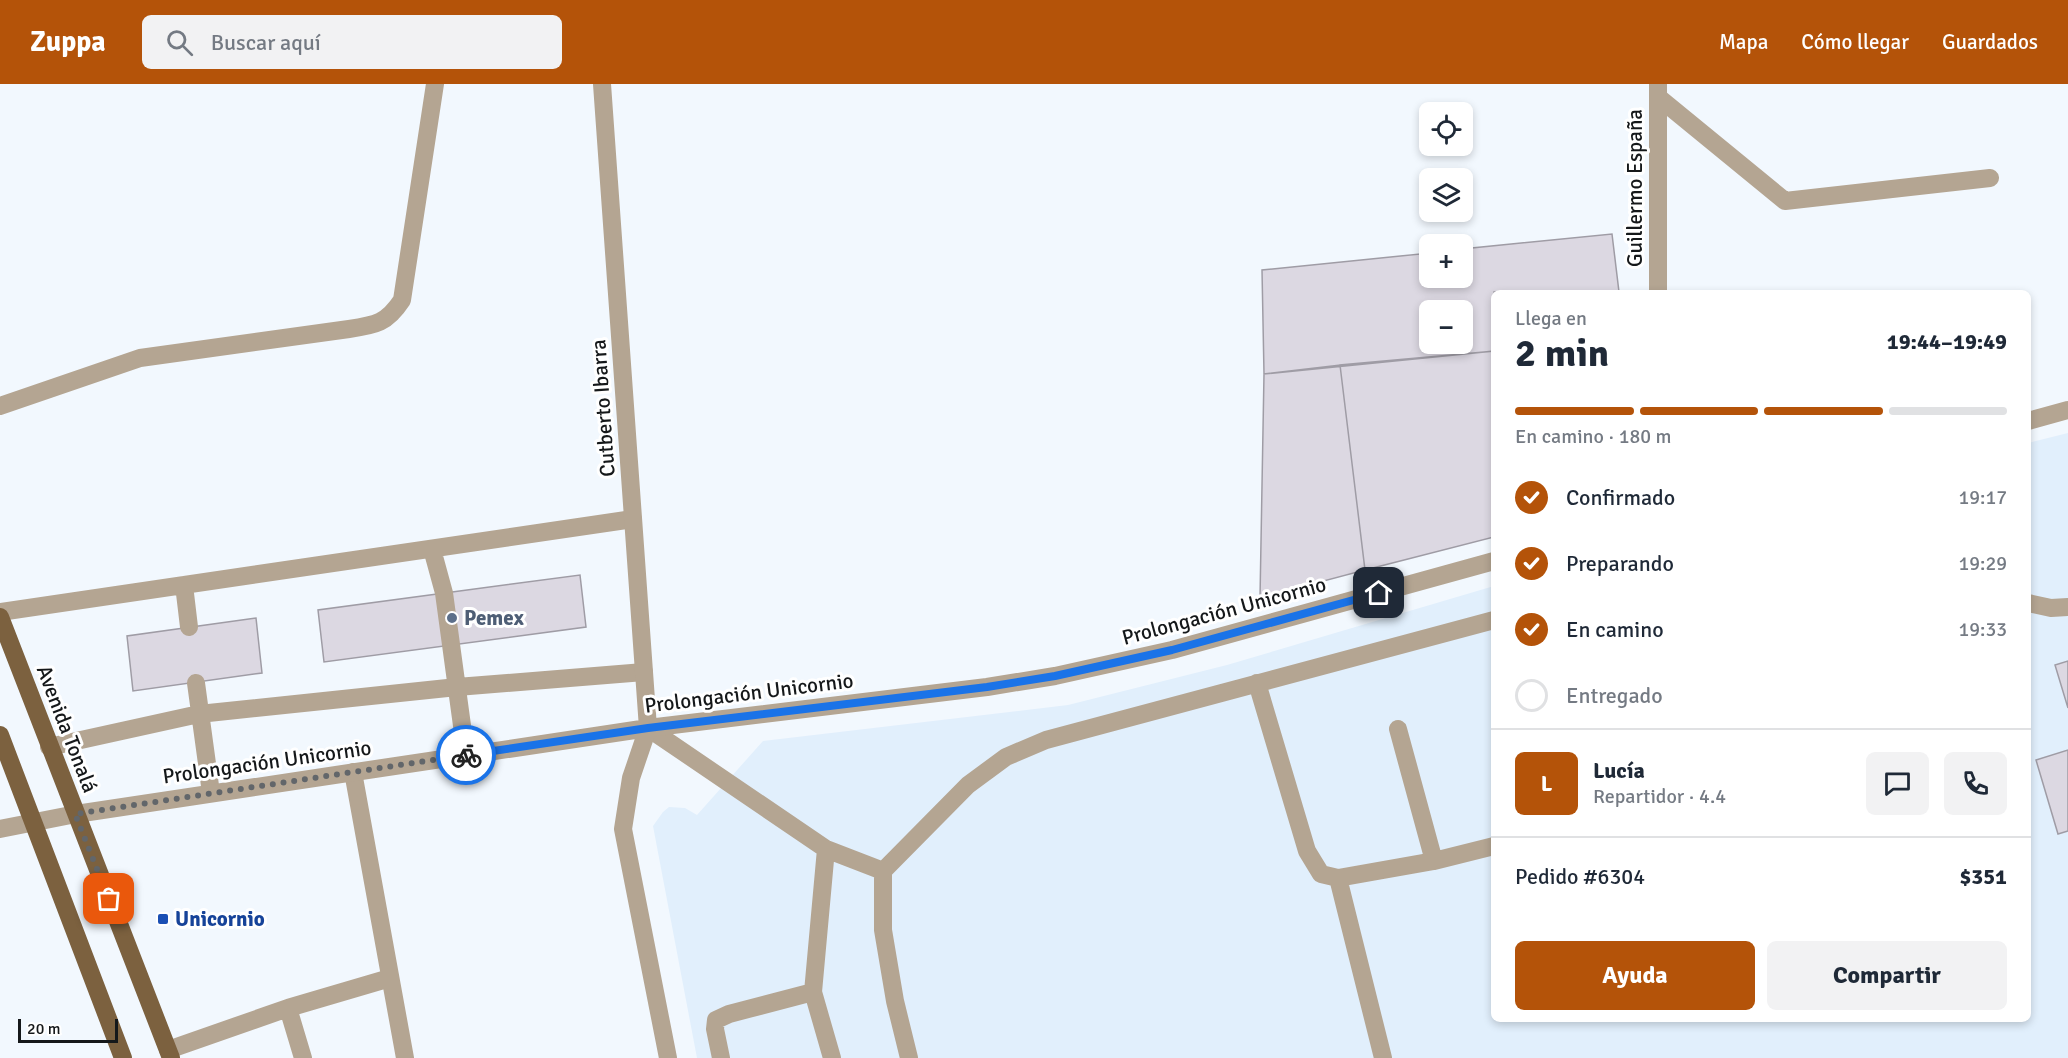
<!DOCTYPE html>
<html lang="es">
<meta charset="utf-8">
<style>
:root{--surface:#fff;--page:#f2f2f3;--text:#1f2937;--muted:#747a83;--line:#e0e1e3;--accent:#b45309}
body{margin:0;font-family:Signika,sans-serif;background:var(--page);color:var(--text);height:100vh;display:flex;flex-direction:column;font-size:22px;white-space:nowrap}
*{box-sizing:border-box;margin:0}
p{font-size:20px;color:var(--muted)}
.icon{flex:none;width:33px;height:33px;fill:none;stroke:currentColor;stroke-width:2;stroke-linecap:round;stroke-linejoin:round}
.map{position:relative;flex:1;overflow:hidden}
.panel{position:absolute;left:1491px;top:206px;width:540px;height:732px;display:flex;flex-direction:column;background:var(--surface);border-radius:9px;box-shadow:0 3px 9px #0003}
.panel>*{flex:none}
.controls{position:absolute;left:1419px;top:18px;display:grid;gap:12px}
.controls a{display:grid;place-items:center;width:54px;height:54px;border-radius:9px;background:var(--surface);box-shadow:0 3px 9px #0003;font-size:30px}
.scale{position:absolute;left:18px;bottom:15px;width:100px;box-sizing:border-box;padding-left:6px;border:3px solid #15181a;border-top:0;font-size:16px;line-height:21px;white-space:nowrap;color:#15181a;-webkit-text-stroke:4px #fff;paint-order:stroke}
.pin{position:absolute;display:grid;place-items:center;width:51px;height:51px;color:#fff;margin:-26px;border-radius:12px;box-shadow:0 3px 9px #0006}
.courier{position:absolute;display:grid;place-items:center;width:60px;height:60px;margin:-30px;border:4px solid #1a73e8;border-radius:50%;background:#fff;color:#222;box-shadow:0 2px 8px #0007}
.summary em{font-style:normal;font-weight:700}
.summary div{display:flex;flex-direction:column-reverse}
.summary{display:flex;align-items:center;justify-content:space-between;height:102px;padding:0 24px}
h1{font-size:39px;font-weight:700;line-height:45px}
.bar{display:grid;grid-template-columns:repeat(4,1fr);gap:9px 6px;align-content:center;height:72px;padding:0 24px}
.bar i{height:8px;border-radius:4px;background:var(--line)}
.bar .selected{background:var(--accent)}
.bar p{grid-column:span 4}
.line{display:flex;align-items:center;gap:15px;padding:0 24px;border-top:2px solid var(--line)}
.line div{flex:1}
.round{display:grid;place-items:center;flex:none;width:63px;height:63px;border-radius:9px;background:var(--page)}
ol{padding:0 24px;list-style:none}
li{display:flex;align-items:center;gap:18px;height:66px}
li p{margin-inline-start:auto}
li .icon{padding:6px;border-radius:50%;background:var(--accent);color:#fff;stroke-width:4}
li:last-child{color:var(--muted)}
li i{width:33px;height:33px;border:3px solid var(--line);border-radius:50%}
.primary-button{display:flex;gap:12px;margin-top:auto;padding:12px 24px}
.primary-button a{flex:1;height:69px;border-radius:9px;background:var(--accent);color:#fff;font-size:24px;font-weight:700;line-height:69px;text-align:center}
.primary-button a+a{background:var(--page);color:var(--text)}
header{display:flex;align-items:center;gap:36px;box-sizing:border-box;height:84px;padding:0 30px;background:var(--accent);color:#fff}
header strong{font-size:28px}
nav{display:flex;gap:33px;margin-inline-start:auto;font-size:21px}
.search{width:420px;height:54px;background:var(--page);display:flex;align-items:center;gap:15px;box-sizing:border-box;padding:0 21px;border-radius:9px;color:var(--muted);font-size:22px}
.map>svg:first-child{display:block}
.built{fill:#e1effc}
.building{fill:#dcd8e2;stroke:#9f9ca5;stroke-width:1.5;fill-rule:evenodd}
.lines{fill:none;stroke-linecap:round;stroke-linejoin:round}
.service{stroke:#b4a592;stroke-width:18}
.minor{stroke:#b4a592;stroke-width:18}
.primary{stroke:#7c613f;stroke-width:18}
.done{stroke:#62666a;stroke-width:6;stroke-dasharray:0 10.8}
.route{stroke:#1a73e8;stroke-width:8}
.service-dot{fill:#5c6f8a;stroke:#fff;stroke-width:2}
.transit-dot{fill:#1a4fb4;stroke:#fff;stroke-width:2}
.labels{text-anchor:middle;dominant-baseline:central;stroke-width:6;stroke-linejoin:round;paint-order:stroke}
.street-label{font-size:21px;fill:#15181a;stroke:#fff}
.service-label{font-size:21px;font-weight:bold;fill:#4e5e75;stroke:#fff;text-anchor:start}
.transit-label{font-size:21px;font-weight:bold;fill:#164399;stroke:#fff;text-anchor:start}
</style>
<header>
<strong>Zuppa</strong>
<div class="search"><svg class="icon" aria-label="search" viewBox="0 0 24 24"><circle cx="10" cy="10" r="6"/><path d="M15 15l6 6"/></svg>Buscar aquí</div>
<nav><a>Mapa</a><a>Cómo llegar</a><a>Guardados</a></nav>
</header>
<div class="map">
<svg width="2068" height="974" viewBox="0 0 2068 974">
<rect width="100%" height="100%" fill="#f2f8fe"/>
<path class="built" d="M2068 349V974H697L653 742 663 728 669 723 685 724 697 731 763 657 1068 621 1227 581 1494 502V934H2028V359Z"/>
<path class="building" d="M1612 150 1619 208H1494V267L1264 290 1262 186 1430 169V194H1462V165ZM1430 226H1462V260H1430Z
M1494 267V453L1365 486 1340 281Z
M1340 281 1365 486 1260 514 1264 290Z
M580 491 586 543 324 578 318 526Z
M256 534 262 589 133 607 127 552Z
M2068 577V624L2055 581Z
M2068 666V747L2058 750 2036 676Z"/>
<g class="lines">
<path class="service" d="M1658 13 1785 117 1990 94
M0 322 140 274 349 245C376 241 387 239 402 216L435 0
M432 465 444 509 466 671
M184 501 189 543
M2028 519 2051 524 2068 523
M0 528 633 435
M196 599 211 709
M1257 599 1307 767 1321 790 1338 794 1434 777 1494 762
M648 644 826 765 883 787
M1398 645 1434 777
M49 663 199 630 457 603 644 588
M353 688 405 974
M826 765 813 908 832 974
M1338 794 1383 974
M168 966 288 924
M303 974 288 924 390 894
M721 974 715 945 716 936 729 930 813 908
M909 974 895 917 883 846V787L968 701 1006 673 1046 656 1494 536"/>
<path class="minor" d="M602 0 648 644 631 694 623 745 668 974
M1658 208V0
M2028 337 2068 326
M0 745 76 730 648 644 987 603 1055 592 1172 566 1494 477"/>
<path class="primary" d="M0 533 171 974
M0 651 123 974"/>
</g>
<g class="lines">
<path class="done" d="M109 815 75 730 466 671"/>
<path class="route" d="M466 671 648 644 987 603 1055 592 1172 566 1379 509"/>
</g>
<circle class="service-dot" cx="452" cy="534" r="6"/>
<rect class="transit-dot" x="157" y="829" width="12" height="12" rx="3"/>
<g class="labels">
<g class="street-label">
<text transform="translate(1635 104) rotate(-90)">Guillermo España</text>
<text transform="translate(603 324) rotate(-94)">Cutberto Ibarra</text>
<text transform="translate(1224 527) rotate(-15)">Prolongación Unicornio</text>
<text transform="translate(749 609) rotate(-7)">Prolongación Unicornio</text>
<text transform="translate(67 645) rotate(69)">Avenida Tonalá</text>
<text transform="translate(267 678) rotate(-8)">Prolongación Unicornio</text>
</g>
<g class="service-label">
<text x="464" y="534">Pemex</text>
</g>
<g class="transit-label">
<text x="175" y="835">Unicornio</text>
</g>
</g>
</svg>
<div class="controls">
<a><svg class="icon" aria-label="locate" viewBox="0 0 24 24"><circle cx="12" cy="12" r="6"/><path d="M12 2v4M12 18v4M2 12h4M18 12h4"/></svg></a>
<a><svg class="icon" aria-label="layers" viewBox="0 0 24 24"><path d="M12 4l9 5-9 5-9-5zM3 14l9 5 9-5"/></svg></a>
<a>+</a>
<a>−</a>
</div>
<div class="scale">20 m</div>
<div class="pin" style="left:109px;top:815px;background:#ea580c"><svg class="icon" aria-label="bag" viewBox="0 0 24 24"><path d="M5 8h14l-1 12H6zM9 8a3 3 0 0 1 6 0"/></svg></div>
<div class="pin" style="left:1379px;top:509px;background:#1f2937"><svg class="icon" aria-label="home" viewBox="0 0 24 24"><path d="M3 11l9-7 9 7M6 9v11h12V9"/></svg></div>
<div class="courier" style="left:466px;top:671px"><svg class="icon" aria-label="bike" viewBox="0 0 24 24"><circle cx="6" cy="16" r="4"/><circle cx="18" cy="16" r="4"/><path d="M6 16l4-8h5l3 8M10 8l3 8H6M13 5h3"/></svg></div>
<section class="panel">
<div class="summary"><div><h1>2 min</h1><p>Llega en</p></div><em>19:44–19:49</em></div>
<div class="bar"><i class="selected"></i><i class="selected"></i><i class="selected"></i><i></i><p>En camino · 180 m</p></div>
<ol>
<li><svg class="icon" aria-label="check" viewBox="0 0 24 24"><path d="M5 12l5 5 9-10"/></svg>Confirmado<p>19:17</p></li>
<li><svg class="icon" aria-label="check" viewBox="0 0 24 24"><path d="M5 12l5 5 9-10"/></svg>Preparando<p>19:29</p></li>
<li><svg class="icon" aria-label="check" viewBox="0 0 24 24"><path d="M5 12l5 5 9-10"/></svg>En camino<p>19:33</p></li>
<li><i></i>Entregado</li>
</ol>
<div class="line" style="height:108px"><b class="round" style="background:var(--accent);color:#fff">L</b><div><b>Lucía</b><p>Repartidor · 4.4</p></div><a class="round"><svg class="icon" aria-label="chat" viewBox="0 0 24 24"><path d="M4 5h16v11H9l-5 4z"/></svg></a><a class="round"><svg class="icon" aria-label="phone" viewBox="0 0 24 24"><path d="M5 4h4l2 5-3 2q2 4 5 5l2-3 5 2v4C11 20 4 13 5 4z"/></svg></a></div>
<div class="line" style="height:78px"><div>Pedido #6304</div><b>$351</b></div>
<div class="primary-button"><a>Ayuda</a><a>Compartir</a></div>
</section>
</div>
